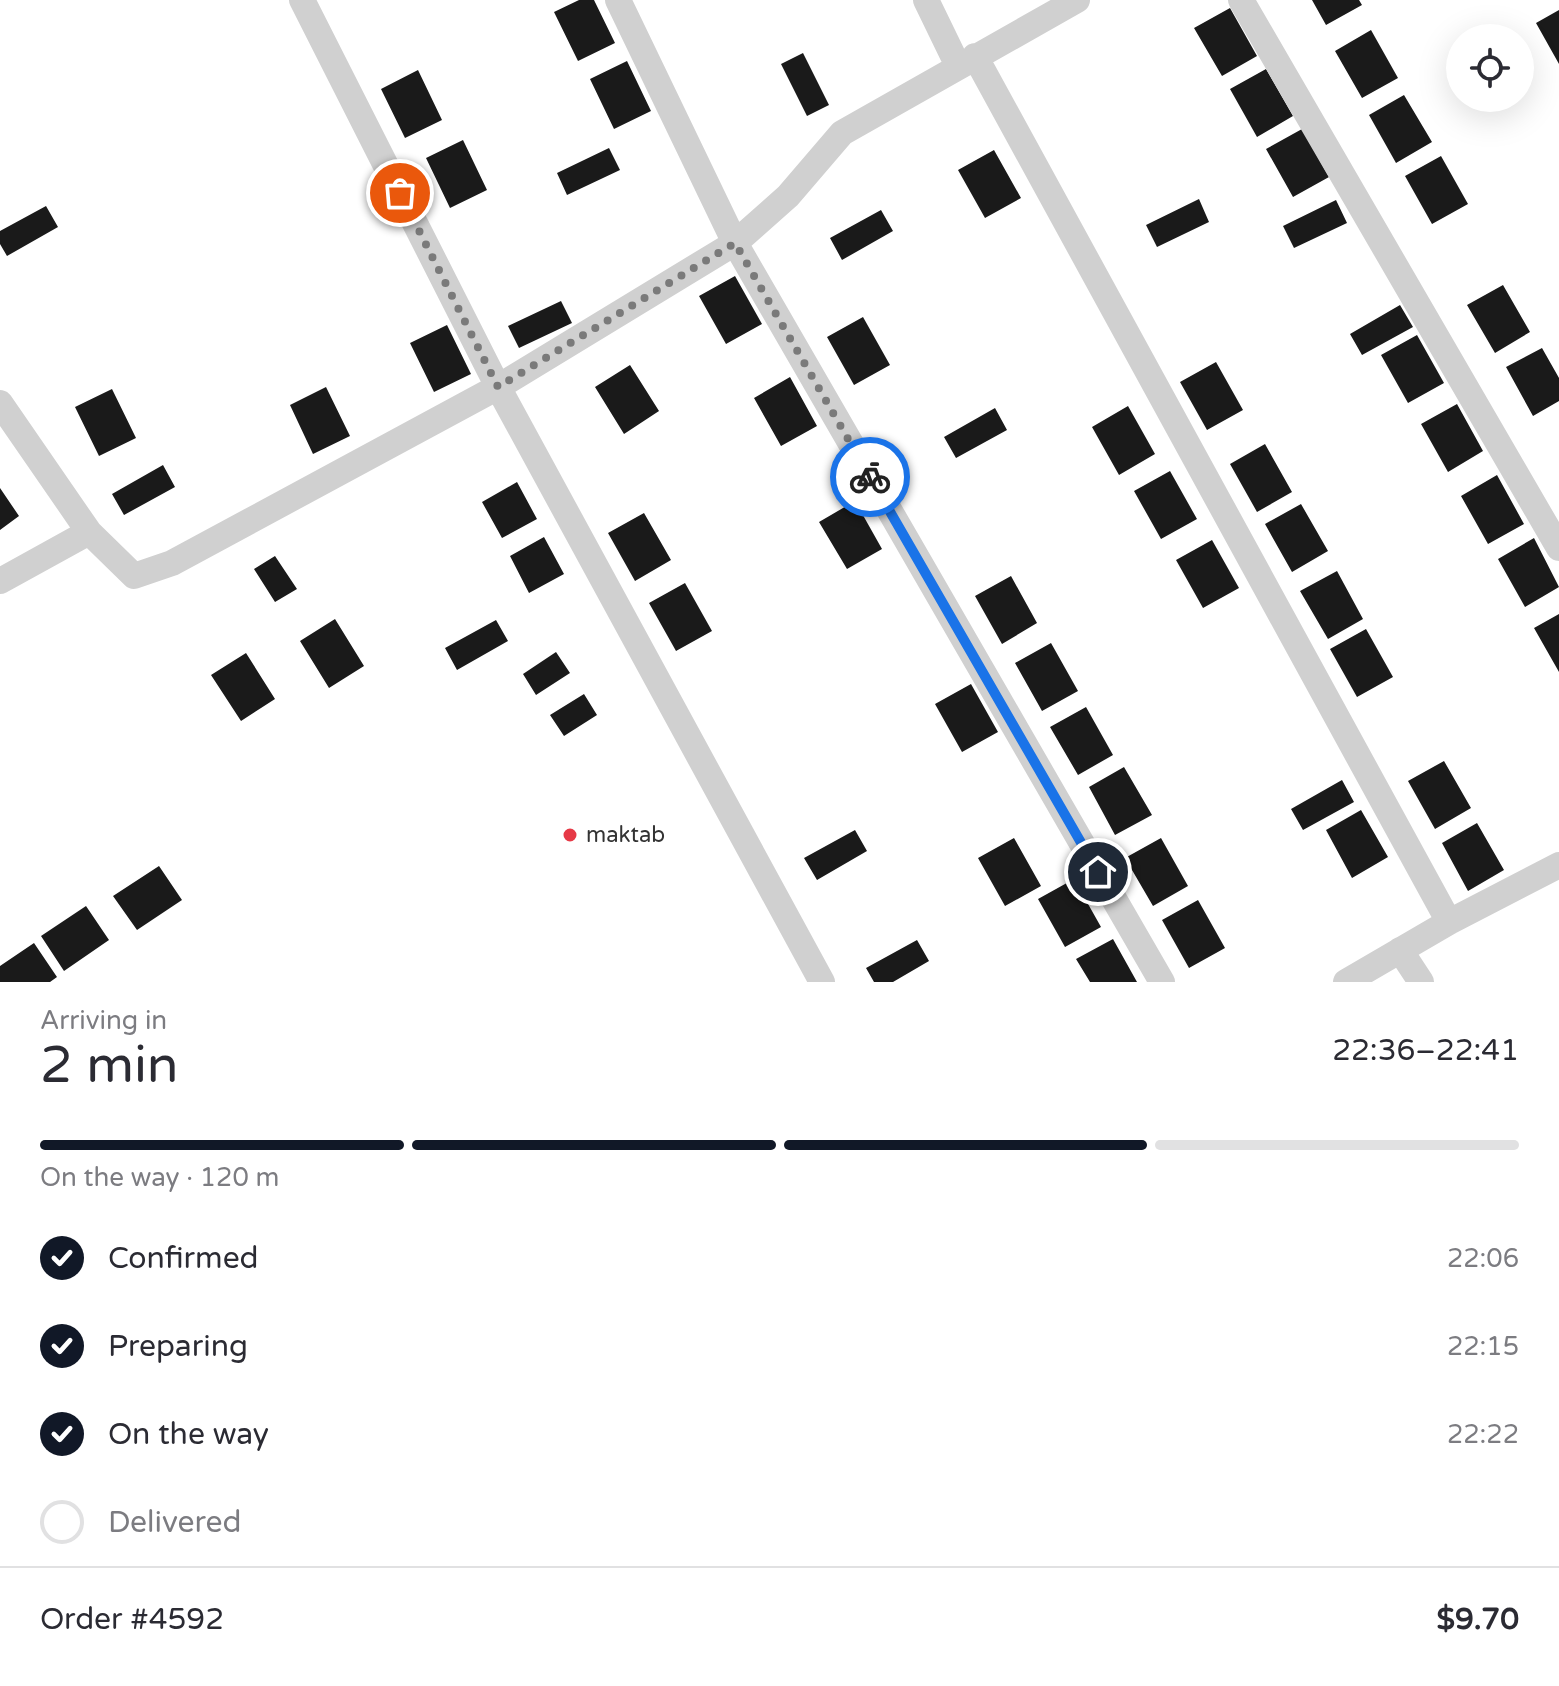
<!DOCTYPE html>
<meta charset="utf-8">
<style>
:root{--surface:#fff;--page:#f2f2f3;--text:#2b2b33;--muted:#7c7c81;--line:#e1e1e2;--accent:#111827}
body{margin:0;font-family:"Varela Round",sans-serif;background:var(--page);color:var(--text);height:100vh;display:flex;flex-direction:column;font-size:30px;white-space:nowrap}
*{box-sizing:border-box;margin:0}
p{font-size:26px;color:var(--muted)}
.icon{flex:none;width:44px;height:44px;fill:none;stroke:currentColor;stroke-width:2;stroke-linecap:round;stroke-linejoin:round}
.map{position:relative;height:982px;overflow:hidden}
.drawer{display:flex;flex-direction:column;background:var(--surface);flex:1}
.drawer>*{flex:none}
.tools{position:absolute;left:1446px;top:24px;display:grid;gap:16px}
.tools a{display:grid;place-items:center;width:88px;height:88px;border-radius:50%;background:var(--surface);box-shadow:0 8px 32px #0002;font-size:40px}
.pin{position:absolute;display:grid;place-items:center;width:68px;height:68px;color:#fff;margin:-34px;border:4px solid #fff;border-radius:50%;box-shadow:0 2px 8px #0007}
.courier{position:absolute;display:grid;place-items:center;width:80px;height:80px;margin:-40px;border:6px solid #1a73e8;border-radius:50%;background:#fff;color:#222;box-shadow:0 2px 10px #0007}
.head em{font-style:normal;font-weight:600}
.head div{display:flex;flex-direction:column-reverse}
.head{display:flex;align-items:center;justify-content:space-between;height:136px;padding:0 40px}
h1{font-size:52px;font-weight:600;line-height:60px}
.bar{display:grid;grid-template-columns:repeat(4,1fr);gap:12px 8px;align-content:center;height:96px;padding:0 40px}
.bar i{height:10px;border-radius:6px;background:var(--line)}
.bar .current{background:var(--accent)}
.bar p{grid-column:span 4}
.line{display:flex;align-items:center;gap:20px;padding:0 40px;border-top:2px solid var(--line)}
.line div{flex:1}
ol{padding:0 40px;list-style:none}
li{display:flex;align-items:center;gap:24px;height:88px}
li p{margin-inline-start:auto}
li .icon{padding:8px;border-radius:50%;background:var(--accent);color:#fff;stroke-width:4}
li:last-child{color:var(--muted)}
li i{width:44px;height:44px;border:4px solid var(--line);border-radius:50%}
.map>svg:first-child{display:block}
.building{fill:#1a1a1a}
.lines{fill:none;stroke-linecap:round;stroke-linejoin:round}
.minor{stroke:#d0d0d0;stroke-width:26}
.done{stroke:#7a7a7a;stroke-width:8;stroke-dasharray:0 14.4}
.route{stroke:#1a73e8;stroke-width:10}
.poi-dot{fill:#e63946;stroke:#fff;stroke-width:3}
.labels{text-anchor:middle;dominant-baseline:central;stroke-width:8;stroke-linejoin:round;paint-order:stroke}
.poi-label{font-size:22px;fill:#333;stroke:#fff;text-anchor:start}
</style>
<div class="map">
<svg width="1559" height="982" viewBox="0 0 1559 982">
<rect width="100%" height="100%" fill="#fff"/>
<path class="building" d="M579 0H594L615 43 578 61 554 12Z
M1312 0H1359L1362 5 1326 25Z
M1230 8 1257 56 1222 76 1194 28Z
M1559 10V64L1536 23Z
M1371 30 1398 78 1362 98 1335 51Z
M803 53 829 105 807 116 781 64Z
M627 61 651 111 614 129 590 79Z
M1266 69 1293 116 1257 137 1230 89Z
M418 70 442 120 405 138 381 89Z
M1404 95 1432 142 1396 163 1369 115Z
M1302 129 1329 177 1293 197 1266 149Z
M463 140 487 190 450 208 426 158Z
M609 148 620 170 567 195 557 173Z
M994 150 1021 198 985 218 958 170Z
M1441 156 1468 204 1432 224 1405 176Z
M1199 199 1209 222 1157 247 1146 225Z
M1336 200 1347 223 1294 248 1283 226Z
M46 206 58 227 7 256 0 244V231Z
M881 210 893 231 842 260 830 238Z
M735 276 762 324 726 344 699 296Z
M1503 285 1530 332 1495 353 1467 305Z
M561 301 572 323 519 348 508 326Z
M1400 305 1413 327 1362 355 1350 334Z
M863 317 890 365 854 385 827 337Z
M447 325 471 374 434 392 410 343Z
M1417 335 1444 383 1408 403 1381 355Z
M1542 348 1559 378V401L1533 416 1506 367Z
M1216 362 1243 410 1207 430 1180 382Z
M630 365 659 411 624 434 595 387Z
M790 377 817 426 781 446 754 398Z
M326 387 350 436 313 454 290 405Z
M112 389 136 438 99 456 75 407Z
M1457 404 1483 451 1448 472 1421 424Z
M1128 406 1155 454 1119 475 1092 427Z
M995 408 1007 430 956 458 944 437Z
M1265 444 1292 492 1257 512 1230 464Z
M163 465 175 487 124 515 112 494Z
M1170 471 1197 519 1161 539 1134 491Z
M1497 475 1524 524 1488 544 1461 496Z
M517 482 537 519 502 538 482 502Z
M0 488 19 516 0 530Z
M855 501 882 549 847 569 819 522Z
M1301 504 1328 551 1292 572 1265 524Z
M644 513 671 560 635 581 608 533Z
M544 537 564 574 529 593 510 556Z
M1534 538 1559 587 1525 607 1498 559Z
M1212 540 1239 588 1203 608 1176 560Z
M275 556 297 589 275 602 254 569Z
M1337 571 1363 619 1328 639 1300 591Z
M1011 576 1037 623 1002 644 975 596Z
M685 583 712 631 676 651 649 603Z
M1559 614V672L1534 628Z
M335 619 364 666 329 688 300 641Z
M496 620 508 641 457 670 445 648Z
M1366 629 1393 677 1357 697 1330 649Z
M1051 643 1078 691 1042 711 1015 663Z
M556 652 570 673 536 695 523 674Z
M246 653 275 699 241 721 211 675Z
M971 684 998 732 962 752 935 704Z
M584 694 597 715 564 736 550 715Z
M1086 707 1113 755 1078 775 1050 727Z
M1444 761 1471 808 1435 829 1408 781Z
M1124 767 1152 815 1115 835 1089 787Z
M1342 780 1354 802 1303 830 1291 809Z
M1361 810 1388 857 1352 878 1326 830Z
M1477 823 1504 870 1468 891 1442 843Z
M855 830 867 851 817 880 804 858Z
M1014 838 1041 886 1005 906 978 858Z
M1161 838 1188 886 1153 906 1125 858Z
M159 866 182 900 137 930 113 896Z
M1074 879 1101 927 1065 947 1038 899Z
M1198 900 1225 948 1189 968 1162 920Z
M86 906 109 940 64 971 41 936Z
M1113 939 1137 982H1090L1076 959Z
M917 940 929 961 893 982H874L866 968Z
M34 943 57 977 50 982H0V966Z"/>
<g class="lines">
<path class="minor" d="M302 0 498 387 822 982
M618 0 735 243 1162 982
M926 0 958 66
M1241 0 1559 548
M975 56 1449 922
M0 403 89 532 134 576 172 563 498 387 735 243 788 196 842 133 1077 0
M0 581 89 532
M1400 950 1421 982
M1346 982 1449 922 1559 865"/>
</g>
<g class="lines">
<path class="done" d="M400 193 498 387 735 243 870 477"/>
<path class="route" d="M870 477 1098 872"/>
</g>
<circle class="poi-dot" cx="570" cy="835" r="8"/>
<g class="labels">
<g class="poi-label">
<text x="586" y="835">maktab</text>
</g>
</g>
</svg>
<div class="tools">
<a><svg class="icon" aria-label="locate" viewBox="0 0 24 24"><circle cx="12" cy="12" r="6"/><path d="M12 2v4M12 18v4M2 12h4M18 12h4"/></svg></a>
</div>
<div class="pin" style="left:400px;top:193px;background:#ea580c"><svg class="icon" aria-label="bag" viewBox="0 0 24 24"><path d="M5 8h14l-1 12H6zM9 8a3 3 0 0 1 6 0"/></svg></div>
<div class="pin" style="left:1098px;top:872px;background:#1f2937"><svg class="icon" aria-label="home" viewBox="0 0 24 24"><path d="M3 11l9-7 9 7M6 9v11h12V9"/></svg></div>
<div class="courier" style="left:870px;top:477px"><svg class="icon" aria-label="bike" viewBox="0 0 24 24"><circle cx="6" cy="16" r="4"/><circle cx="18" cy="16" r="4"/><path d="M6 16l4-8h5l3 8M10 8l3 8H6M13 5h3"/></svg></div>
</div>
<section class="drawer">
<div class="head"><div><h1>2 min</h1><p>Arriving in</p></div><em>22:36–22:41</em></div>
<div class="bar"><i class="current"></i><i class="current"></i><i class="current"></i><i></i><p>On the way · 120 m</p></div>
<ol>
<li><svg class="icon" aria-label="check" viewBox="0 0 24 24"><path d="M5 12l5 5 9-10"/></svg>Confirmed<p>22:06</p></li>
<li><svg class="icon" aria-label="check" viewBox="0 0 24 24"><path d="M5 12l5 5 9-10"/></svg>Preparing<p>22:15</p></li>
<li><svg class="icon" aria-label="check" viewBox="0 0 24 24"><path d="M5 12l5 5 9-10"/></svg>On the way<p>22:22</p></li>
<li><i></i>Delivered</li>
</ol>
<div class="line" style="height:104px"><div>Order #4592</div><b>$9.70</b></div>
</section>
